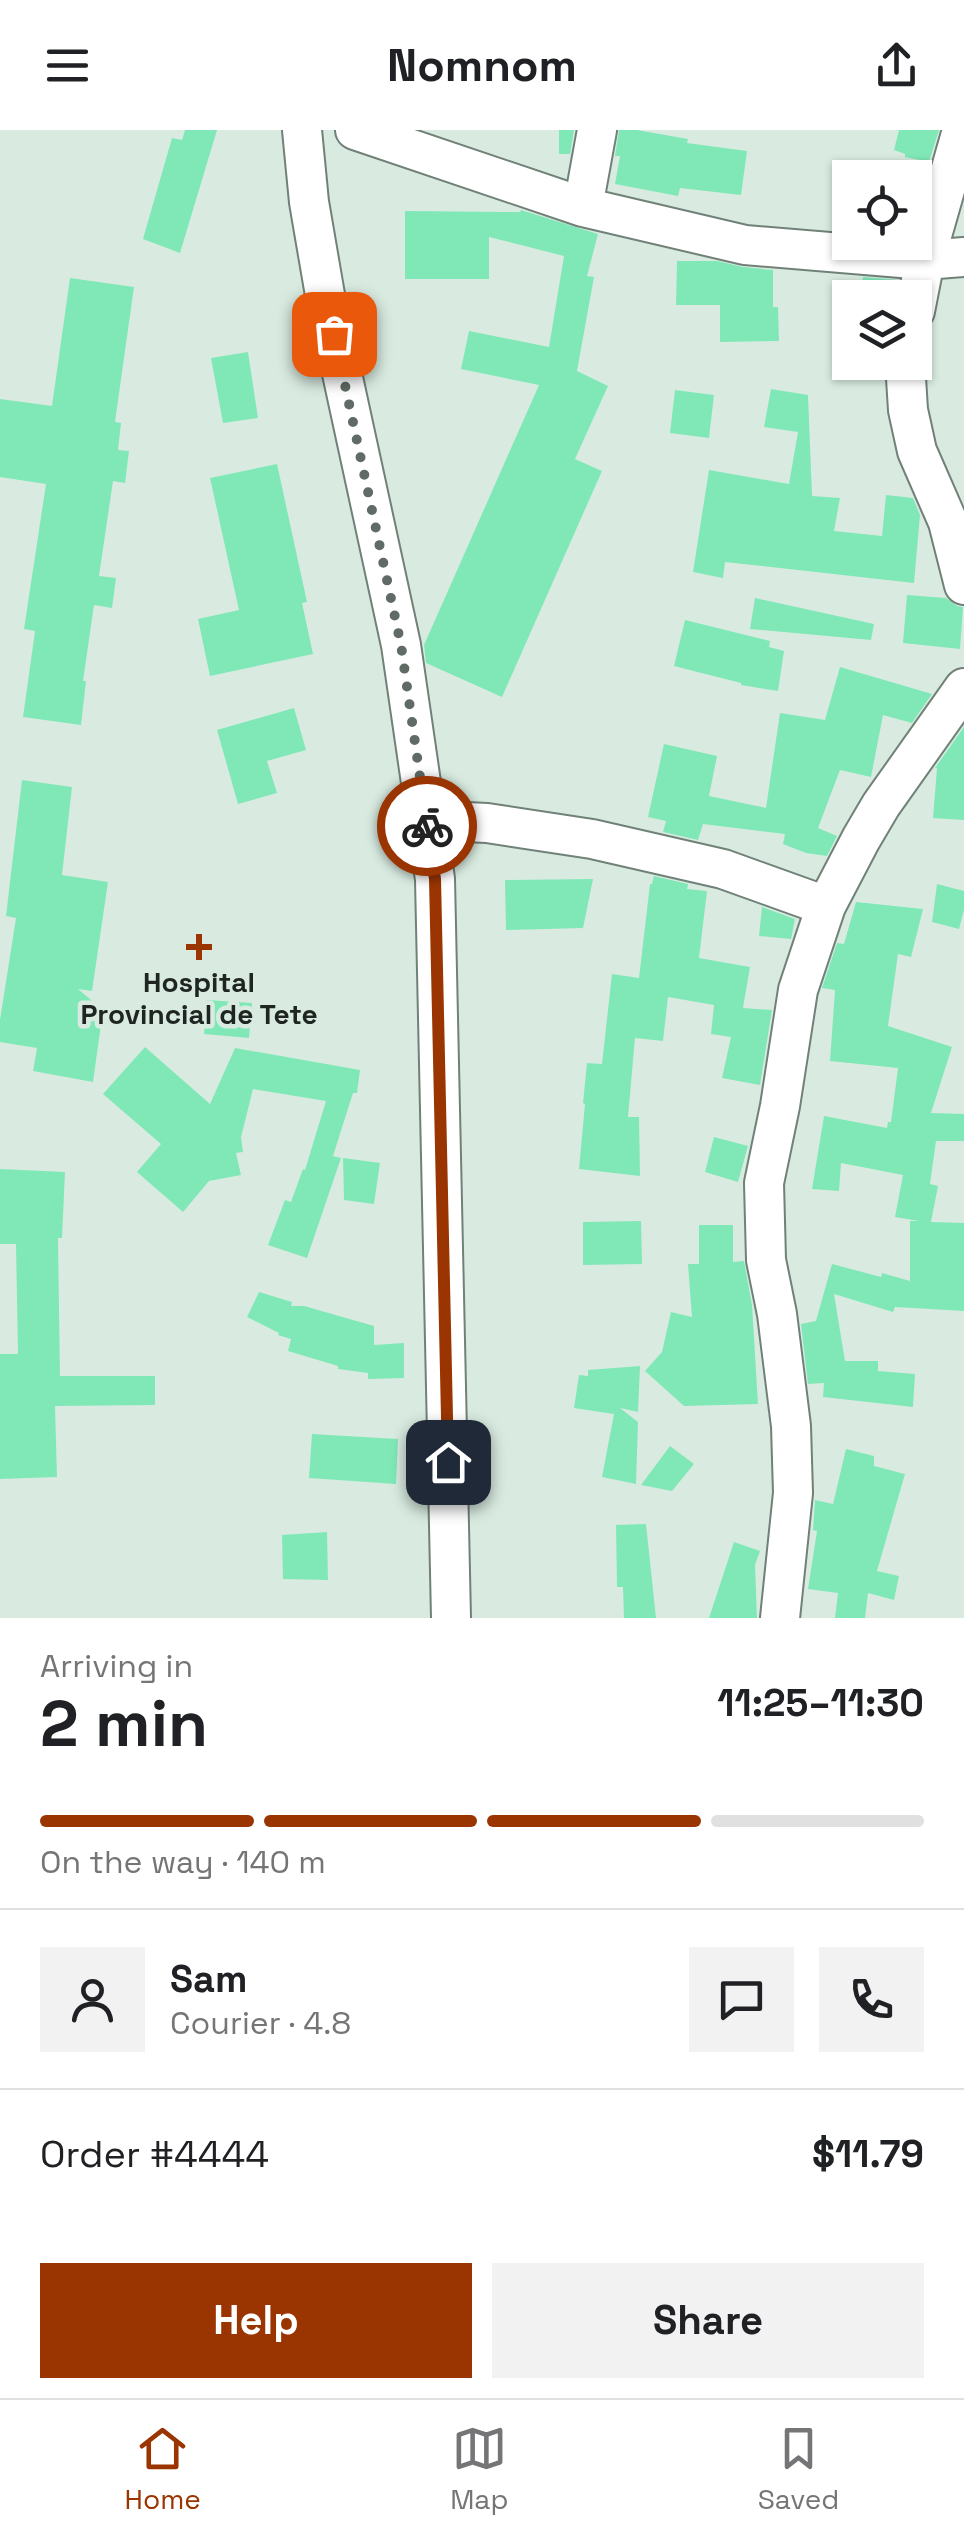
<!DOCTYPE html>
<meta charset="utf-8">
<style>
:root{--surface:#fff;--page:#f2f2f2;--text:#202124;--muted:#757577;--line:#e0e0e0;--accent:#9a3502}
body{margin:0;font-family:"Space Grotesk",sans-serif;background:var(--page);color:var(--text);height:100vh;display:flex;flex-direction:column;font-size:38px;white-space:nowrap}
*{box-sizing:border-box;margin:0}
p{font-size:32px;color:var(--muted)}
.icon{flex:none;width:55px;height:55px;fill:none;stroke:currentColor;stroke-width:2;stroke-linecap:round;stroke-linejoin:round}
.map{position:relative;height:1488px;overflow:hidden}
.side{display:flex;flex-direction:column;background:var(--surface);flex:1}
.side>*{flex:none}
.fabs{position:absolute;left:832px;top:30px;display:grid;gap:20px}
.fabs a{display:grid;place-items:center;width:100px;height:100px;border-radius:0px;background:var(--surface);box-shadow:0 2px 8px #0004;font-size:50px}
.pin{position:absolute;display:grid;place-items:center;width:85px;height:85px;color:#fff;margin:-42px;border-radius:20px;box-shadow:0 5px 15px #0006}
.courier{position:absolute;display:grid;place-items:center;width:100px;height:100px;margin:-50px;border:8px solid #9a3502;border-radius:50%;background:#fff;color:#222;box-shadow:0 2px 12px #0007}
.head em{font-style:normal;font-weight:600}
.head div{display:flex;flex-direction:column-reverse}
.head{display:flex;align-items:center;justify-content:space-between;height:170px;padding:0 40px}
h1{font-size:65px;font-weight:600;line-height:75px}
.bar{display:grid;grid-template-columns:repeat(4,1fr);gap:15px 10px;align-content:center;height:120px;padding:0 40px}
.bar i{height:12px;border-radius:8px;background:var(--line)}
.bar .current{background:var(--accent)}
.bar p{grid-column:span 4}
.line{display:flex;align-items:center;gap:25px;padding:0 40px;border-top:2px solid var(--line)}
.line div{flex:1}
.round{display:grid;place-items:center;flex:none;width:105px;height:105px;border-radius:0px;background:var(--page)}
.action{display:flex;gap:20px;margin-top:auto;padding:20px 40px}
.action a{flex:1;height:115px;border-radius:0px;background:var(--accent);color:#fff;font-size:40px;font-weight:600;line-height:115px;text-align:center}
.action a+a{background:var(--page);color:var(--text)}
header{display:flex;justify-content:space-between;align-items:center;height:130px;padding:0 40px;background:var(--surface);font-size:45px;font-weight:600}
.menu{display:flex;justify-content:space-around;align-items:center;height:140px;border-top:2px solid var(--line);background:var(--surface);font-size:28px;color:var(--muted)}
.menu a{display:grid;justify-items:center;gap:5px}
.menu .current{color:var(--accent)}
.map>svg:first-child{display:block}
.building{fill:#80e8b7}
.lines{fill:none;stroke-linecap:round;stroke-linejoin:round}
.minor-casing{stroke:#708178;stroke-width:42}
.minor{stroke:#fff;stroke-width:38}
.done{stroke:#606b65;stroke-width:10;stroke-dasharray:0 18}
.route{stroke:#9a3502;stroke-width:12}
.poi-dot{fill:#9a3502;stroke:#d9ebe1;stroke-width:4}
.labels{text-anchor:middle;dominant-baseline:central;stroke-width:9;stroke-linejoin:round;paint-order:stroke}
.poi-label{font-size:28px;font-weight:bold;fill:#1f2622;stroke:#d9ebe1}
</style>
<header><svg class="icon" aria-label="menu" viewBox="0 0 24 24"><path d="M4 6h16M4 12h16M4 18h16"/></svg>Nomnom<svg class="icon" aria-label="share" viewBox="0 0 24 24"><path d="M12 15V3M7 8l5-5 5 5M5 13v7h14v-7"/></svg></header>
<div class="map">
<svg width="964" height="1488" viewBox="0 0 964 1488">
<rect width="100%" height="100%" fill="#d9ebe1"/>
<path class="building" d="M185 0H217L180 123 143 109 172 8 182 10Z
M559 0H574L570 24H559Z
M619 0H637L688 9 687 13 747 21 741 65 680 58 678 66 615 54 620 26H615Z
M899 0H939L929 32 905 27V24L894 20Z
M521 80 598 104 587 146 594 147 577 241 608 256 575 329 602 341 502 567 426 533 424 515 539 255 461 239 469 201 549 217 564 126 489 107V149H405V81L520 82Z
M677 131H717L743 137 773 140V177H778L779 211 720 212V175H676Z
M863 147 898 150 895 168H860Z
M70 148 134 157 115 292 121 293 118 320 129 321 125 353 113 351 99 446 116 448 112 478 94 475 83 551H86L81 595 23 587 35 501 24 499 46 354 0 347V269L52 276Z
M248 222 258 288 223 293 211 228Z
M771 259 808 265 812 366 840 368 834 401 882 406 886 365 913 368 920 385 914 453 725 432 723 448 693 442 709 340 789 354 798 302 764 297Z
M675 260 714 265 709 308 670 303Z
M277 334 307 472 302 473 313 524 210 546 198 489 239 480 210 348Z
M907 465 946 468 957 476 963 477 960 519 903 513Z
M755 468 874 494 871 510 750 499Z
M685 490 770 511 769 517 784 521 778 561 741 555V553L674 536Z
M840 537 932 564 912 593 883 585 871 647 840 640 818 698 837 706 827 726 806 723 783 714 785 704 703 694 698 710 663 702 666 691 648 687 664 614 717 626 709 666 766 678 780 583 825 590Z
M294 578 306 620 267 631 277 663 238 674 217 600Z
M964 597V690L933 688 937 638H935Z
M22 650 72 657 62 745 108 752 92 861 78 859 103 880 93 952 33 941 37 918 0 912V890L16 788 6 786Z
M654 746 688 754 687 759 707 761 699 828 750 837 743 878 772 880 760 955 722 948 731 907 711 904 714 875 668 867 663 911 635 908 628 987H639L640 1046 579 1039 585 974 583 973 587 933 602 934 612 844 639 848 650 754H652Z
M593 749 583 798 506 800 505 750Z
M937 754 964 761V780L959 799 932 792Z
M856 772 923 779 911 827 898 824 888 896 952 917 931 983 964 984V1011H936L930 1054 938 1056 931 1092 964 1093V1181L895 1177 893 1182 834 1164 845 1231H878V1241L915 1244 913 1277 823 1267 824 1253 808 1254 801 1194 816 1191 832 1134 881 1147 882 1143 910 1151V1091H919L895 1087 903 1045 841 1033 839 1061 812 1059 824 986 887 998 888 992H891L898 938 830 931 835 860 822 858 837 813 844 814Z
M762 777 795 789 791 809 759 806Z
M207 870 252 873 249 908 204 904Z
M145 917 210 974 235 918 360 940 357 963H353L333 1026 341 1028 307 1128 268 1115 285 1070 291 1072 303 1039 305 1040 326 971 253 959 241 1007 243 1022 236 1023 241 1045 209 1051 183 1082 137 1042 161 1014 103 964Z
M714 1007 748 1016 738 1052 705 1042Z
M343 1028 380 1033 374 1074 344 1070Z
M0 1039 65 1042 62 1108H58L60 1246H155V1275L55 1276 57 1347 0 1349V1224H18L16 1114H0Z
M641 1091 642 1134 583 1135V1092Z
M699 1095H733V1132L744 1131 752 1175 758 1274 684 1276 645 1241 662 1222 671 1182 692 1187 688 1134H699Z
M259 1162 292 1172 291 1176H304L374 1196V1215L404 1213V1248L368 1249V1243L338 1239V1236L288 1221 291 1209 278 1205 279 1203 247 1187Z
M640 1236 638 1282 620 1278 638 1292 636 1354 602 1347 614 1284 574 1278 579 1245 588 1246V1240Z
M312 1304 398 1309 396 1354 309 1348Z
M670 1316 694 1334 672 1361 641 1355Z
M846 1319 874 1326V1336L905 1344 877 1441 899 1446 894 1470 868 1463 865 1488H835L838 1463 808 1459 817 1401 813 1400 815 1370 833 1374Z
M646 1394 656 1488H624L623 1457H617L616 1395Z
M327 1402 328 1450 283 1449 282 1405Z
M734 1412 760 1421 755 1435 757 1488H709Z"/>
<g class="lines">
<g class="minor-casing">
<path id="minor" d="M302 0 309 72 325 165 401 515 435 749 451 1488
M355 0 583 77 745 115 925 130 964 127
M583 77 597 0
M915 181 925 130 962 0
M905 232 908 280 917 321 948 392 964 455
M426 690 487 693 592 709 723 739 826 776
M780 1488 793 1363 791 1296 777 1184 766 1130 764 1053 780 976 798 860 826 776 861 709 881 675 964 558"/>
</g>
<use href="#minor" class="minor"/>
</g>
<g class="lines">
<path class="done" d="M334 204 401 515 427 696"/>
<path class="route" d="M427 696 435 749 448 1332"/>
</g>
<path class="poi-dot" d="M194 802h10v10h10v10h-10v10h-10v-10h-10v-10h10z"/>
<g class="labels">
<g class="poi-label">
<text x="199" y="852">Hospital<tspan x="199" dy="32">Provincial de Tete</tspan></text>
</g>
</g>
</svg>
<div class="fabs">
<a><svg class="icon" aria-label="locate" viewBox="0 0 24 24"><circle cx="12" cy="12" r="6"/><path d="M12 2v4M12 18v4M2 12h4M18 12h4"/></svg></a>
<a><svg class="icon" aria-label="layers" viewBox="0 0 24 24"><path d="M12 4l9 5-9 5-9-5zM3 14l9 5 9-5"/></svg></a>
</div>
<div class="pin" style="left:334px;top:204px;background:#ea580c"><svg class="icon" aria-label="bag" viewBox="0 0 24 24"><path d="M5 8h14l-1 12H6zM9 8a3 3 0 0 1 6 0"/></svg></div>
<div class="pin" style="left:448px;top:1332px;background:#1f2937"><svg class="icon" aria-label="home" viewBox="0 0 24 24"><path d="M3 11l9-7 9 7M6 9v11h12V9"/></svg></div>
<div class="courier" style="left:427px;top:696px"><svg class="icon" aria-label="bike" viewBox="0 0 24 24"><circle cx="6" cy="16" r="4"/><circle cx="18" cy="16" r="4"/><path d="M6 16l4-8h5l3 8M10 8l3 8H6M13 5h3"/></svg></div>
</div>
<section class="side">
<div class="head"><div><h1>2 min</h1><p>Arriving in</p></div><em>11:25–11:30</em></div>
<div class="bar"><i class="current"></i><i class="current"></i><i class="current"></i><i></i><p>On the way · 140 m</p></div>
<div class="line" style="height:180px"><a class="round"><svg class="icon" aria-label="person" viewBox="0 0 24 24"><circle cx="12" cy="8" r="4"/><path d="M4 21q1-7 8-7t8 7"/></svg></a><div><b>Sam</b><p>Courier · 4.8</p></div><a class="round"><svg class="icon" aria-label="chat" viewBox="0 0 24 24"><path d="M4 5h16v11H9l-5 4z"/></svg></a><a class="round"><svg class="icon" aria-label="phone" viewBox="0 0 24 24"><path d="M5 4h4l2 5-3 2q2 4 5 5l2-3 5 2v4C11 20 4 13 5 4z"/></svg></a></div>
<div class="line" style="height:130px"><div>Order #4444</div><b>$11.79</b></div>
<div class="action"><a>Help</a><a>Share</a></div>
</section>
<nav class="menu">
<a class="current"><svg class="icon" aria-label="home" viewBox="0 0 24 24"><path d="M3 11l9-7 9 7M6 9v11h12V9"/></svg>Home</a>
<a><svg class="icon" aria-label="map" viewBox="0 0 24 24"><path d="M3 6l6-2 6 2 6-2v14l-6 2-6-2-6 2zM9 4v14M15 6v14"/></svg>Map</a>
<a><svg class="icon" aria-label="saved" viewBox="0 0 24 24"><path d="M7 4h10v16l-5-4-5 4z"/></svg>Saved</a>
</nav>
